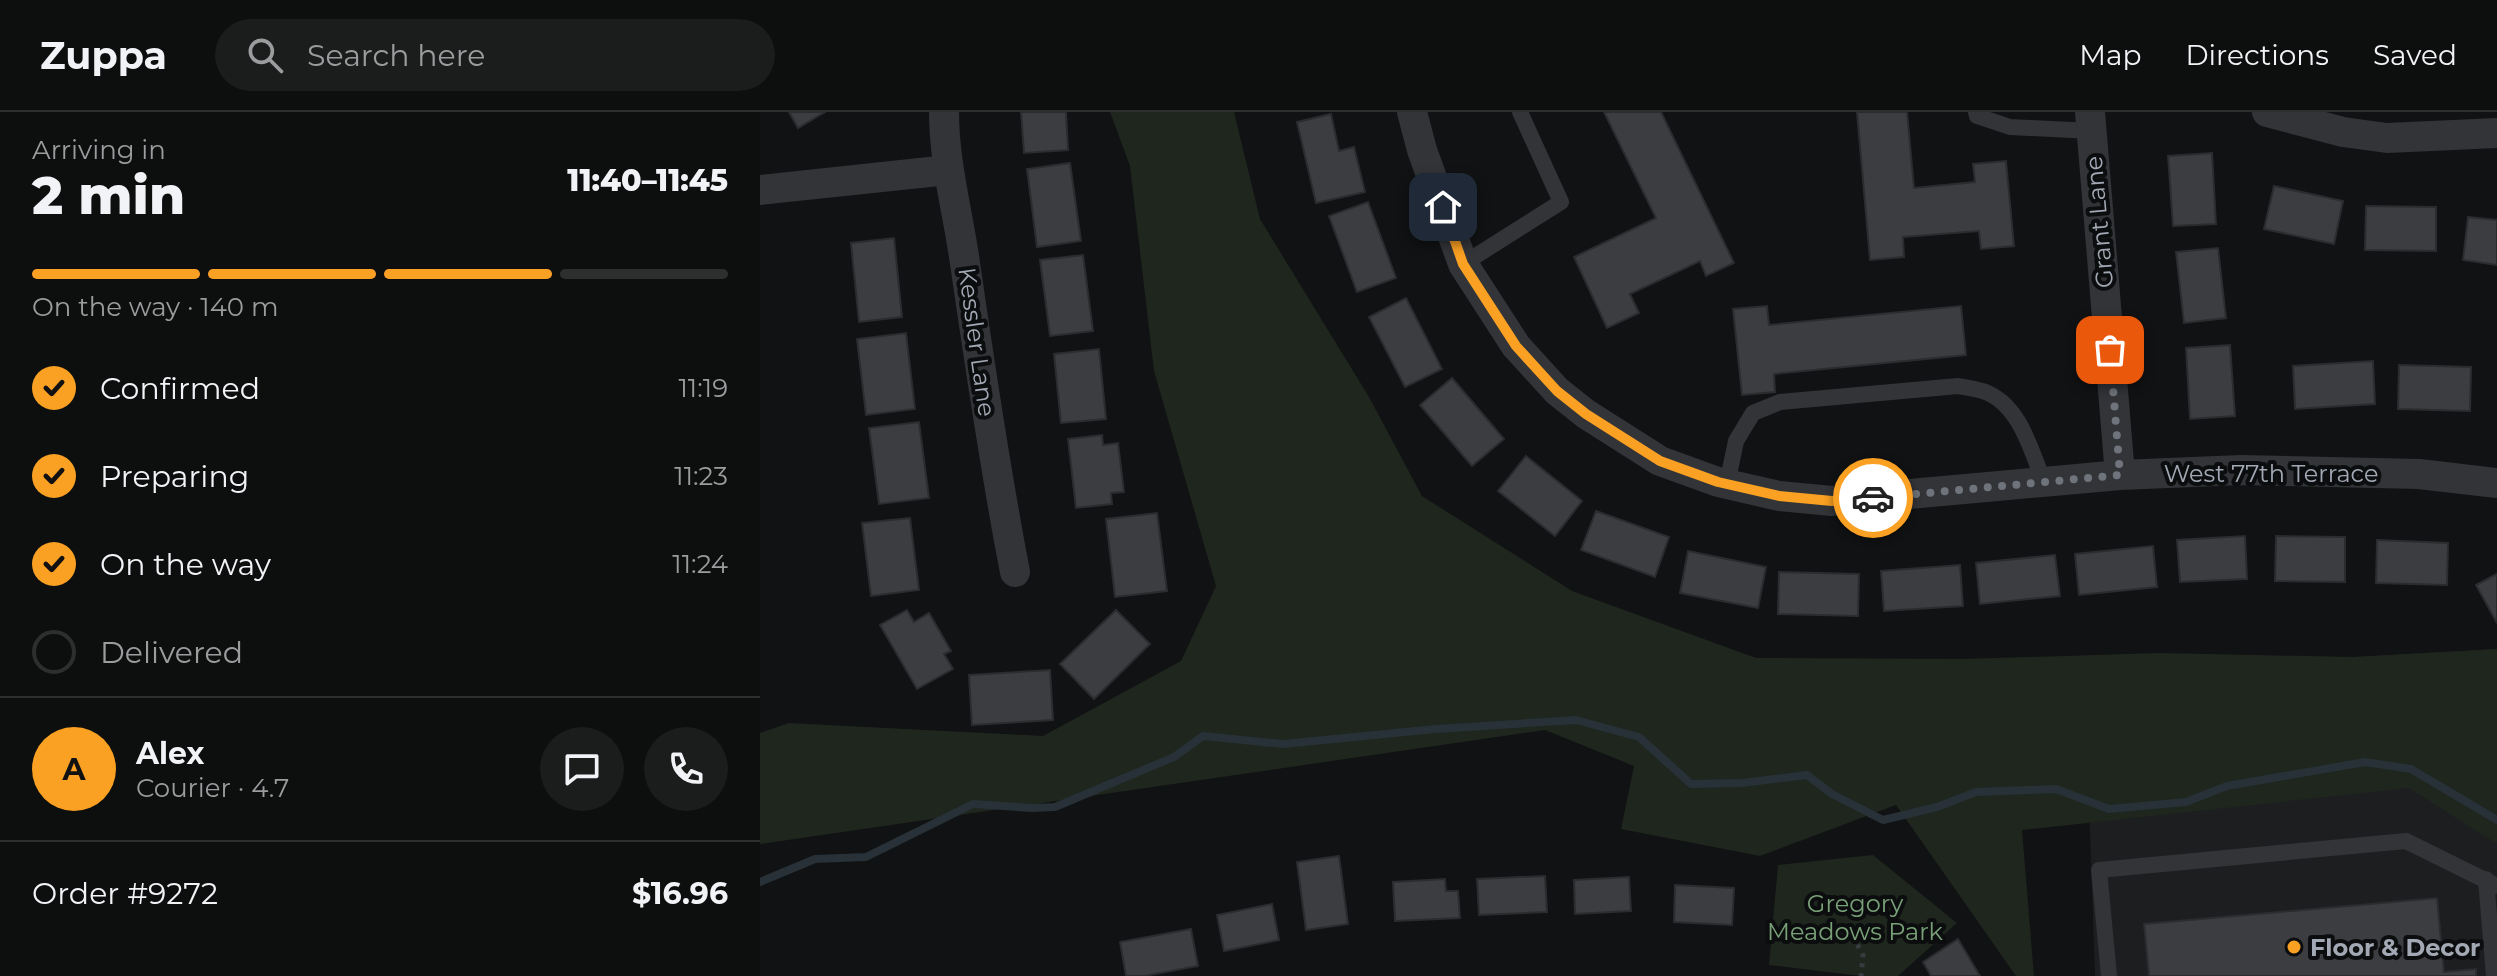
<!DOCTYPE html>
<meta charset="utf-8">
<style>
:root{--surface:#0d0e0e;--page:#1b1c1c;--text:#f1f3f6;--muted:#9a9c9e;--line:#2d2e2e;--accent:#faa022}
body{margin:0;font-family:Montserrat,sans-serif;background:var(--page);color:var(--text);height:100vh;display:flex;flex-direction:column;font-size:30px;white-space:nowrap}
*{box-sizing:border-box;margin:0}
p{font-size:26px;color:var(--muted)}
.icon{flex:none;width:44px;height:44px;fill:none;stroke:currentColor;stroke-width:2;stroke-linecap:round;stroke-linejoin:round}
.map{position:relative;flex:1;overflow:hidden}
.sheet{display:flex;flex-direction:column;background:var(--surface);width:760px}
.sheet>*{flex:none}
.pin{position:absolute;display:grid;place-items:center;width:68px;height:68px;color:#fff;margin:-34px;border-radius:16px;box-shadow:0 4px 12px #0006}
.courier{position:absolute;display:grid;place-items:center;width:80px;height:80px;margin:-40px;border:6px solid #faa022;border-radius:50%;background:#fff;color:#222;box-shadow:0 2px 10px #0007}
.head em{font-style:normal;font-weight:800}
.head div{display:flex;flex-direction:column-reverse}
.head{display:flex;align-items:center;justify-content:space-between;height:136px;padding:0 32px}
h1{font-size:52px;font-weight:800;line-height:60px}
.bar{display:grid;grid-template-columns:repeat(4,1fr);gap:12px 8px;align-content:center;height:96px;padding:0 32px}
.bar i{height:10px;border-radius:6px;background:var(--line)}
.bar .current{background:var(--accent)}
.bar p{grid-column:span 4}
.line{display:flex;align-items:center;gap:20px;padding:0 32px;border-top:2px solid var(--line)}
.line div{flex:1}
.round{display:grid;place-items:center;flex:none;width:84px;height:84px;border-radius:42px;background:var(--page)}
ol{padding:0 32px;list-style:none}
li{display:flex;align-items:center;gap:24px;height:88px}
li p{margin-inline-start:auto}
li .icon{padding:8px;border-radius:50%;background:var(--accent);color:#111;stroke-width:4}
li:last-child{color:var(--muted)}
li i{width:44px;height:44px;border:4px solid var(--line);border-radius:50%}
header{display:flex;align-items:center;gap:48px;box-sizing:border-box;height:112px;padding:0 40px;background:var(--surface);border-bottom:2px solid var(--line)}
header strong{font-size:38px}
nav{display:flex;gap:44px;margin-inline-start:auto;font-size:28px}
.search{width:560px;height:72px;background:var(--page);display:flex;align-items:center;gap:20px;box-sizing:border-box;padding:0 28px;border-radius:44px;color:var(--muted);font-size:30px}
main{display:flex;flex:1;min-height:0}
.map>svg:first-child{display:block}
.built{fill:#1d1e20}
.green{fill:#1e261e}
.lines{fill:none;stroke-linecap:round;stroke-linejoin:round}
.stream{stroke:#273137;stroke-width:8}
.building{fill:#3b3d40;stroke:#2b2c2f;stroke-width:2}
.path{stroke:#383b3f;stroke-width:5;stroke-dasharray:4 6;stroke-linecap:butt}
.service{stroke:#323438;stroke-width:16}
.minor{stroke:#323438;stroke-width:30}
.done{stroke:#6f747c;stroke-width:8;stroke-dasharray:0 14.4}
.route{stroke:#faa022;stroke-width:10}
.poi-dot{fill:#faa022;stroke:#0c0d0e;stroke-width:3}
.labels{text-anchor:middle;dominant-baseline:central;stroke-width:8;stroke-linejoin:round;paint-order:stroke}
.street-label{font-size:24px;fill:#a2a9b4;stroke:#0c0d0e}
.park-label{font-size:24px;fill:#79a178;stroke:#0c0d0e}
.poi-label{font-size:24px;font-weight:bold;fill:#a2a9b4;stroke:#0c0d0e;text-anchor:start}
</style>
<header>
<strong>Zuppa</strong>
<div class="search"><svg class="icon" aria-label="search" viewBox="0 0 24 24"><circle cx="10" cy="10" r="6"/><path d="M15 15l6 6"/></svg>Search here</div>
<nav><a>Map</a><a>Directions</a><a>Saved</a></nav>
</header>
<main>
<section class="sheet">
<div class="head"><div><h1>2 min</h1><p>Arriving in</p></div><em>11:40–11:45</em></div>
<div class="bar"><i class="current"></i><i class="current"></i><i class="current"></i><i></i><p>On the way · 140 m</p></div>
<ol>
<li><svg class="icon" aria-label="check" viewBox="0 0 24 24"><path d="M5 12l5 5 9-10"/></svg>Confirmed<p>11:19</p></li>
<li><svg class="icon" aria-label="check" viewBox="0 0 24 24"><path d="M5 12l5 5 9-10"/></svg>Preparing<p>11:23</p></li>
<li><svg class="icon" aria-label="check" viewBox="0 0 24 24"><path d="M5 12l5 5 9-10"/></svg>On the way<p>11:24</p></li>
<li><i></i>Delivered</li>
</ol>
<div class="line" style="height:144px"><b class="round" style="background:var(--accent);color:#111">A</b><div><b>Alex</b><p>Courier · 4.7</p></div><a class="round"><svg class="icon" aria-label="chat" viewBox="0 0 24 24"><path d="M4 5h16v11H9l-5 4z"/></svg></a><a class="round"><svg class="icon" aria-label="phone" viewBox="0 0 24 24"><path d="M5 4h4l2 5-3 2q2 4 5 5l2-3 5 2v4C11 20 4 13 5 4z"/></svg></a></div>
<div class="line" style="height:104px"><div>Order #9272</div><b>$16.96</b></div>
</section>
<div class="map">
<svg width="1737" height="864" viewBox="0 0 1737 864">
<rect width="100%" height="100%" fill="#111213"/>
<path class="built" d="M1737 537V864H1335L1324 546 1594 545Z"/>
<path class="green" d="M350 0H474L500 107 609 285 662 384 812 479 996 546 1202 547 1400 541 1594 545 1737 537V732L1649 676 1262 718 1274 864H1256L1136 693 1000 744 861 717 874 654 785 618 0 732V621L29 611 283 624 421 549 456 474 394 259 370 54Z
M1113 743 1197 811 1138 864H1101L1009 853 1018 753Z"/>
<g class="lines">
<path class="stream" d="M0 770 55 747 106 745 213 692 272 696 295 695 414 645 443 624 523 632 676 617 816 608 879 625 931 672 982 671 1047 663 1072 682 1123 708 1177 695 1216 680 1296 677 1349 697 1426 690 1467 674 1605 650 1651 657 1737 708"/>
</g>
<path class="building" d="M29 0H65L38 16Z
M261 0H306L308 38 264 41Z
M844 0H901L974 151 946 164 940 149 870 182 879 201 847 216 814 145 896 106Z
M1097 0H1147L1154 76 1215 70 1213 52 1246 49 1254 134 1221 137 1219 119 1143 125 1144 145 1110 148Z
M571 2 579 39 594 35 605 80 556 91 537 10Z
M1452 41 1456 112 1413 114 1408 44Z
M310 51 321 129 277 135 267 57Z
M1514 74 1583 89 1574 132 1504 117Z
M608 90 636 166 597 180 569 104Z
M1606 94 1676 95V139L1605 138Z
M1708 105 1737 108V153L1703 148Z
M134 126 142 205 99 210 91 131Z
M1458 136 1466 206 1424 211 1416 140Z
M323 143 333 219 290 224 280 148Z
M646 186 682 257 645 275 609 205Z
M1007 194 1009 213 1201 194 1206 243 1014 262 1015 280 982 283 973 197Z
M146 221 155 297 106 303 97 227Z
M1470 233 1475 304 1430 307 1426 236Z
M339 237 346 307 301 311 294 242Z
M1613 249 1615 292 1535 297 1533 254Z
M1639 253 1711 255 1710 299 1638 297Z
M692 266 744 327 712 354 660 293Z
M159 310 169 386 119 392 109 316Z
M342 323 343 333 358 331 364 380 351 381 352 392 316 396 308 327Z
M766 344 822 389 795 424 738 379Z
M836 399 909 425 895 465 821 438Z
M397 401 407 479 355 485 346 407Z
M150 406 159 478 111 484 102 411Z
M1485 424 1487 467 1420 470 1417 428Z
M1516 424 1585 425V470L1515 469Z
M1617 428 1688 431 1687 473 1616 471Z
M1393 434 1397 475 1319 483 1315 442Z
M928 439 1006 455 998 496 920 481Z
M1295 443 1300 484 1220 492 1216 451Z
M1200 453 1203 494 1124 499 1121 459Z
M1019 460 1099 462 1098 504 1018 502Z
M1737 462V511L1716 473Z
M147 498 154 510 169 501 191 539 184 542 193 557 157 577 120 513Z
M356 498 390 532 334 587 300 552Z
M290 558 293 608 212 613 209 563Z
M579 744 588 812 546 818 537 750Z
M785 764 787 800 719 803 717 767Z
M869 765 871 799 815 802 814 768Z
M685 767 686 779H698L700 806 635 809 633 770Z
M915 773 974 776 972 813 914 810Z
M1677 786 1684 860 1716 857V864H1389L1384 812Z
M512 792 519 828 464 839 457 803Z
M431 817 438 854 384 864H366L360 830Z
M1198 827 1220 864H1171L1163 850Z"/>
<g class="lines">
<path class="path" d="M1088 815 1103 843 1101 864"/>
<path class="service" d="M1216 0 1217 4 1250 15 1331 19
M703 152 801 90 760 0
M967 372 976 329 993 301 1020 290 1198 274C1208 276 1219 277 1228 281 1261 296 1271 339 1284 370
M1726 767 1734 864
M1349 864 1339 758 1646 729 1737 774"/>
<path class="minor" d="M184 0C184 51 198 101 205 151 220 255 235 357 255 460
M652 0 662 38 703 152 756 234 797 279 826 302 900 349 958 370 1019 384 1072 389 1360 363 1481 358 1659 362 1737 371
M1330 0 1360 363
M1507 0 1583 20 1627 26 1737 21
M0 78 188 58"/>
</g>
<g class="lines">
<path class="done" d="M1113 386 1360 363 1350 238"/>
<path class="route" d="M683 95 703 152 756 234 797 279 826 302 900 349 958 370 1019 384 1072 389 1113 386"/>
</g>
<circle class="poi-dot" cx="1534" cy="835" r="8"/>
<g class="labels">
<g class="street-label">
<text transform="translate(1339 110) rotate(-95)">Grant Lane</text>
<text transform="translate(217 230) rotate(82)">Kessler Lane</text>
<text x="1511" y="361">West 77th Terrace</text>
</g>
<g class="park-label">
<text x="1095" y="791">Gregory<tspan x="1095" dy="28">Meadows Park</tspan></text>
</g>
<g class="poi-label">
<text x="1550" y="835">Floor &amp; Decor</text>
</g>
</g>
</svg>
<div class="pin" style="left:1350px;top:238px;background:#ea580c"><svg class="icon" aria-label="bag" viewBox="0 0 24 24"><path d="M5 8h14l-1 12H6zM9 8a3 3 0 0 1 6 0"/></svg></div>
<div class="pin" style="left:683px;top:95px;background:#1f2937"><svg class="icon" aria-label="home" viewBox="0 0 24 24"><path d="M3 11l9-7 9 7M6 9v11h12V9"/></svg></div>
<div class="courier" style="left:1113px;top:386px"><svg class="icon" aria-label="car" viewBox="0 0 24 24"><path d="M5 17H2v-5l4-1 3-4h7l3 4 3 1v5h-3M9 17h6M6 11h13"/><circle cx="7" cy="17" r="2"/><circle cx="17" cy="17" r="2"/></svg></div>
</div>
</main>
